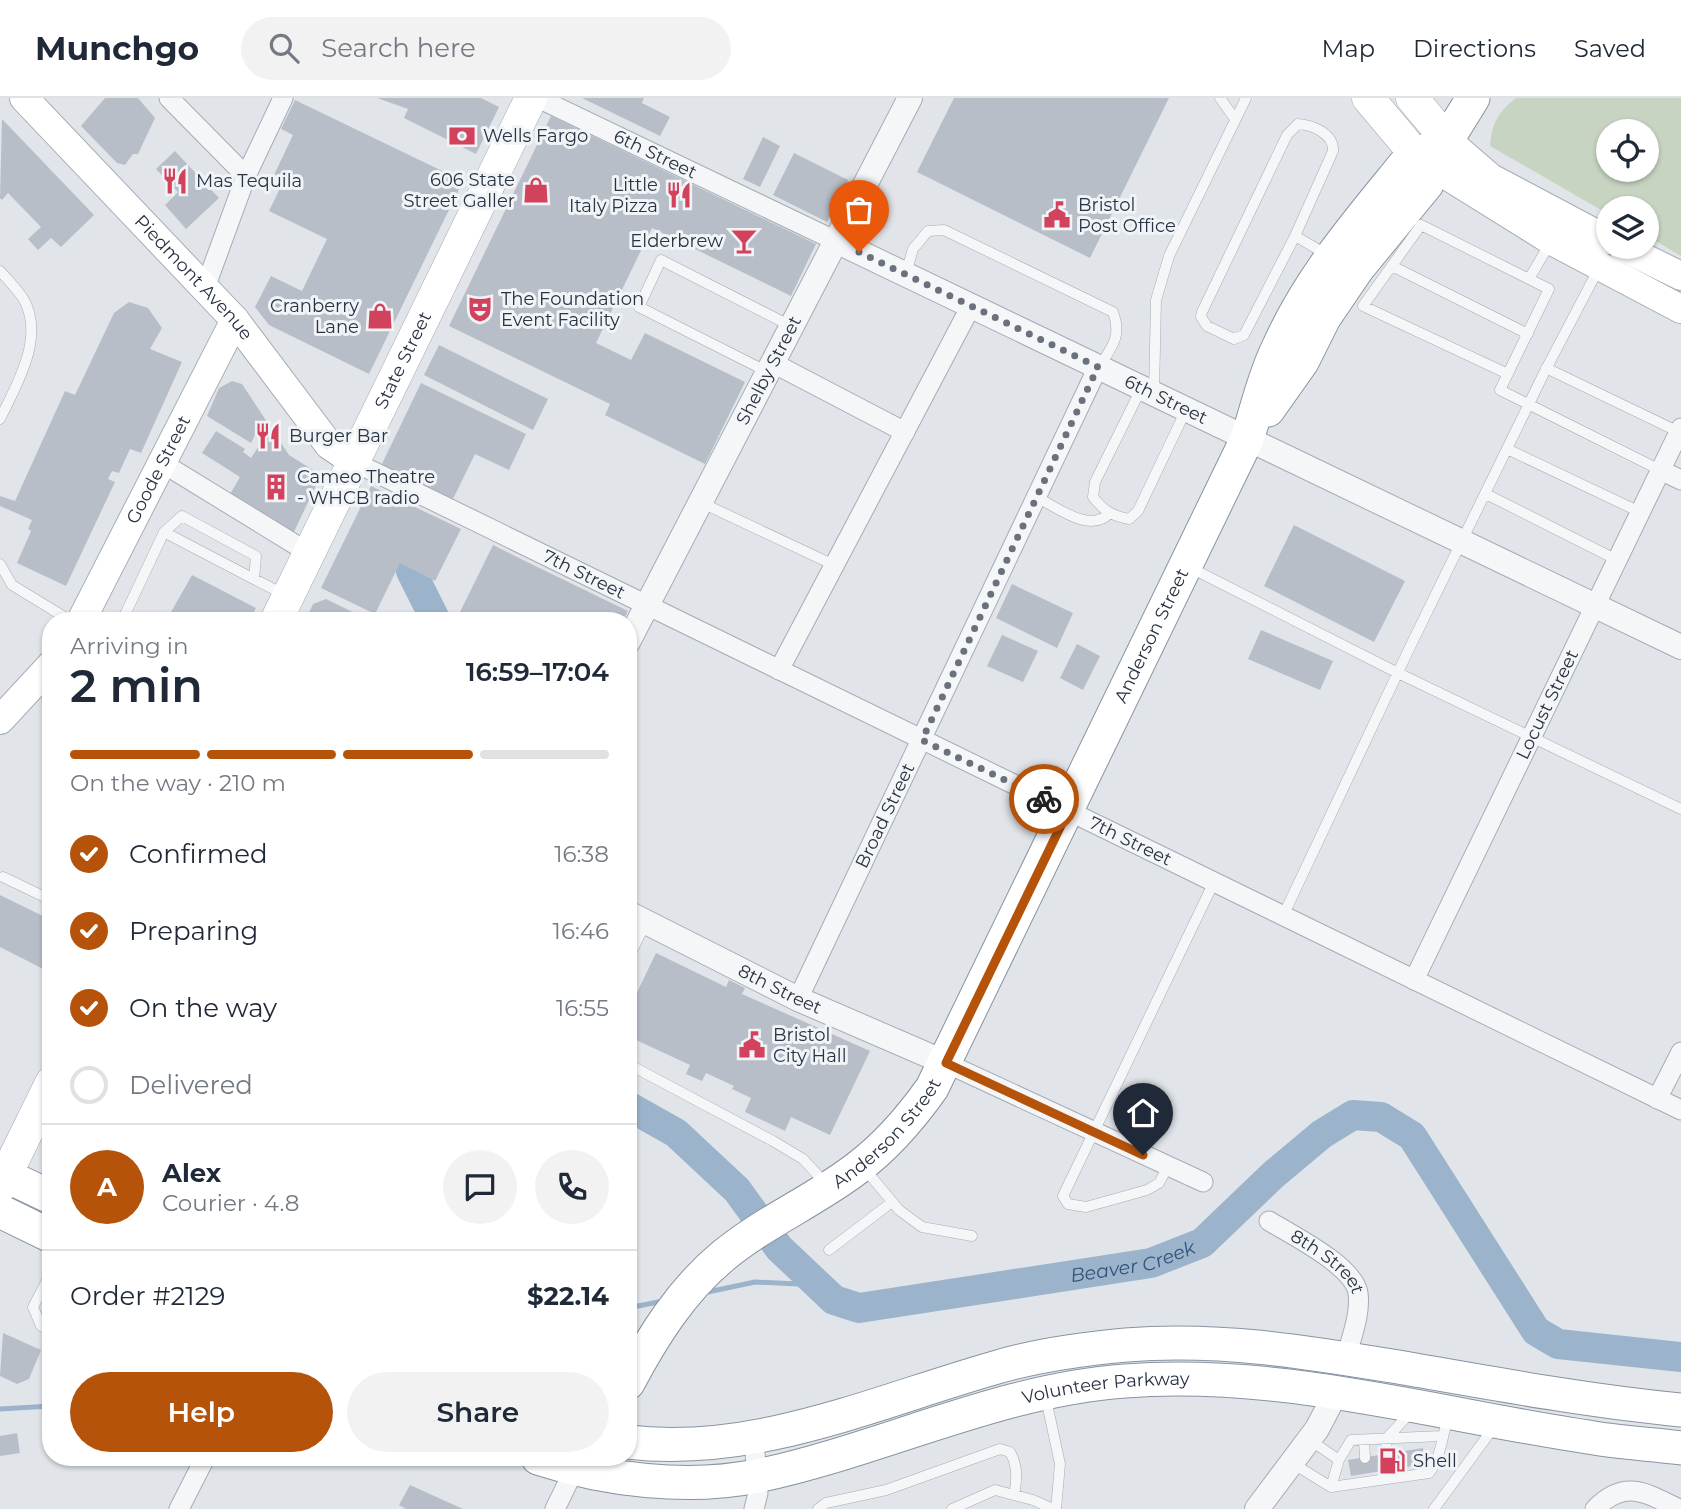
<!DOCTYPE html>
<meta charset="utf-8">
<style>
:root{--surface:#fff;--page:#f2f2f3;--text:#1f2937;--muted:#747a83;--line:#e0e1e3;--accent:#b45309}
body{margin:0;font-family:Montserrat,sans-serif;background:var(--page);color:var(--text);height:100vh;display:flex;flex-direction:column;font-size:26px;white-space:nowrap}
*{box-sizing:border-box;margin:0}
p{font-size:23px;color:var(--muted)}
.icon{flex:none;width:38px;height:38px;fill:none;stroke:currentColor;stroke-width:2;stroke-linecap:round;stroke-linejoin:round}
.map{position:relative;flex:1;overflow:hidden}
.details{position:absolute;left:42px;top:514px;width:595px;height:854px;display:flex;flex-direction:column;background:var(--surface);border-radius:28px;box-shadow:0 2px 5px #0004}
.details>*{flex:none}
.buttons{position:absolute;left:1596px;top:21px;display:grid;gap:14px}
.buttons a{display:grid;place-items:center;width:63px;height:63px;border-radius:50%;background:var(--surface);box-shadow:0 2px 5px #0004;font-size:35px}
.pin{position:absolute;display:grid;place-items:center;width:60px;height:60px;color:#fff;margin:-72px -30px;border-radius:50% 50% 50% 0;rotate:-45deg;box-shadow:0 0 7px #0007}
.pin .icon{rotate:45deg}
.courier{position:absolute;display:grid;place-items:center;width:70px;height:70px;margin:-35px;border:5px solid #b45309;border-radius:50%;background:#fff;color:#222;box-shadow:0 2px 9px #0007}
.summary em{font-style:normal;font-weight:600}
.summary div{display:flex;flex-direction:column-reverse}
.summary{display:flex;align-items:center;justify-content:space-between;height:119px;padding:0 28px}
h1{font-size:46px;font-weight:600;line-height:52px}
.bar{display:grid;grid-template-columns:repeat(4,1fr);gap:10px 7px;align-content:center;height:84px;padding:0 28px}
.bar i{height:9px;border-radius:5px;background:var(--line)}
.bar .on{background:var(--accent)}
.bar p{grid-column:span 4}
.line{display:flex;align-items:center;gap:18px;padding:0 28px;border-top:2px solid var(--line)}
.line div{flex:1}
.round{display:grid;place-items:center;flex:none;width:74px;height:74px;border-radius:37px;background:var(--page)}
ol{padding:0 28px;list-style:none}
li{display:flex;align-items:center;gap:21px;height:77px}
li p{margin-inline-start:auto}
li .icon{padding:7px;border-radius:50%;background:var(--accent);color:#fff;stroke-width:4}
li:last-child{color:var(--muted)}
li i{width:38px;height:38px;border:4px solid var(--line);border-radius:50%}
.cta{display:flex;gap:14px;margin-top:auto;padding:14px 28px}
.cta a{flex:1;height:80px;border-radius:42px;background:var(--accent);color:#fff;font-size:28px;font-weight:600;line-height:80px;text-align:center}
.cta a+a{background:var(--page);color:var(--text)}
header{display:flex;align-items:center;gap:42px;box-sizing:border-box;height:98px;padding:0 35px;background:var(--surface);border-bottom:2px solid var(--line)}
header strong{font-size:33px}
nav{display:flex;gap:38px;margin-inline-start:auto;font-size:24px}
.search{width:490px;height:63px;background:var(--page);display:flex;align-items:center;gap:18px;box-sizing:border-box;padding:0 24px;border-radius:38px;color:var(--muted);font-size:26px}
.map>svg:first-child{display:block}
.green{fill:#c7d4c2;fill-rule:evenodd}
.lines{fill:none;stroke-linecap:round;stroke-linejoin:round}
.stream{stroke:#9bb4cb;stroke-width:5}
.river{stroke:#9bb4cb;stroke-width:30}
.building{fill:#b8bec8}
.service-casing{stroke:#a6acb5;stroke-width:11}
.minor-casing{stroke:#a6acb5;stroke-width:21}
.tertiary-casing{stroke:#a6acb5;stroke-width:26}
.secondary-casing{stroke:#a6acb5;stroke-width:30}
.primary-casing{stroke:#a0aab6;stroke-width:33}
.trunk-casing{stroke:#8893a1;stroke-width:35}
.service{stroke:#f4f6f8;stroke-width:10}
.minor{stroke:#f4f6f8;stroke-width:19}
.tertiary{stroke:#f4f6f8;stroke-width:24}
.secondary{stroke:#fff;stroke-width:28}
.primary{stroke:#fff;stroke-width:32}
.trunk{stroke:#fff;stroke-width:33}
.done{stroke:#69717d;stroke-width:7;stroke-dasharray:0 12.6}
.route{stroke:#b45309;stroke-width:9}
.labels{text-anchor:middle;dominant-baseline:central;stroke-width:6;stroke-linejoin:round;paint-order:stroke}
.poi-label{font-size:18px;fill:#293343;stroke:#f1f4f7;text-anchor:start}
.street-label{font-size:18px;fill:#293343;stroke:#f1f4f7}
.water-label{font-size:19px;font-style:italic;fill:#315378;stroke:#f1f4f7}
</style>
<header>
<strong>Munchgo</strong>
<div class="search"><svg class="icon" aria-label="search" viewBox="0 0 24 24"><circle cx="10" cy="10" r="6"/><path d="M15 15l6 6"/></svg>Search here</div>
<nav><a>Map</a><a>Directions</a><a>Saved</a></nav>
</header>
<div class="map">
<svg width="1681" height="1411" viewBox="0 0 1681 1411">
<rect width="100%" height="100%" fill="#e1e5ea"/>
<path class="green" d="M1516 0H1681V158L1647 138V110H1608V116L1490 48C1492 25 1498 14 1516 0ZM1608 33H1647V72H1608Z"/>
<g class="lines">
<path class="stream" d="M703 1195 755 1184 819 1187
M628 1210 663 1203
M0 1311 51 1308"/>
<g class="river">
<path d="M411 473 436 523"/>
<path id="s1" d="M628 1008 676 1035 737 1092 779 1150 834 1202 859 1210 1151 1165 1202 1145 1273 1077 1322 1036 1353 1017 1381 1019 1412 1038 1536 1233 1558 1246 1681 1259"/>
</g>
</g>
<path class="building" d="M105 0H138L155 20 138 56H133L125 67 117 65 81 28Z
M377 0H481L499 9 476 56 404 20 408 11Z
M582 0H644L642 5 670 19 660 38Z
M954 0H1169L1090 160 917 74Z
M295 2 463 83 369 276 269 227 255 209 271 178 302 193 327 141 269 113 284 82 274 77 293 37 281 31Z
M551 18 816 146 791 198 652 130 596 245 631 262 645 235 745 284 705 366 605 317 610 306 449 228Z
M2 21 94 117 61 149 51 140 38 152 28 141 41 129 8 95 2 102 0 100Z
M763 39 780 48 760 89 743 81Z
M175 53 219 100 186 131 165 107 178 94 156 71Z
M794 55 848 82 827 124 773 97Z
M129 204 148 210 162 230 150 251 182 264 141 355 130 351 119 375 112 373 108 381 115 384 66 488 17 465 31 433 28 431 32 422 0 408V398L15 403 65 293 75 297 114 215Z
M439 247 548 301 533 332 424 277Z
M232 283 242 286 289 357 321 377 292 438 229 398 240 379 202 355 216 333 245 351 243 354 251 360 264 340 256 335 251 345 207 318 219 290Z
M421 285 526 336 509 372 475 356 452 403 381 368Z
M371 388 461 431 435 483 400 465 375 516 321 490Z
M1294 427 1405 483 1374 544 1264 488Z
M493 447 527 464 628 513 623 523H465L460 514Z
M192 477 256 510 249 523H166Z
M1012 486 1073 515 1057 550 996 520Z
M326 501 371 523H305L313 506Z
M1261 532 1333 563 1320 592 1248 561Z
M1002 537 1038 553 1023 584 987 568Z
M1077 546 1100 558 1083 592 1060 580Z
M0 797 51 822V875L0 849Z
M656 855 726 889 729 882 745 890 742 896 870 953 830 1037 791 1019 785 1033 745 1014 751 1000 732 991 734 988 706 975 702 983 686 976 690 967 634 941 628 953V913Z
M3 1235 41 1252 29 1281 17 1286 0 1278Z
M17 1335 20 1355 0 1358V1338Z
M1423 1350 1425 1366 1351 1378 1348 1362Z
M410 1387 463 1411H406L399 1407Z"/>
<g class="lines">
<g class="service-casing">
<path id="service" d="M1220 0 1235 21
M1298 26C1313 27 1334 36 1333 53L1295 138 1244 237 1234 241 1207 228 1201 219 1202 214 1287 37Z
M1295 138 1326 156
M1392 168 1528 236
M0 173C8 182 18 192 24 202 45 240 16 288 0 321
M906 175 913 151 928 133 944 132 1113 214C1122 238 1112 249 1099 269
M1529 181 1550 145
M1546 270 1679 334
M768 274 639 209 661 162 791 228
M1508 276 1363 208 1421 127 1549 191 1500 292 1660 372
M1141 291 1095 384 1093 399C1103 412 1112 418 1129 421L1138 413 1186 312
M1154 295 1156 202 1169 158 1246 0
M1507 351 1640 414
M1486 396 1617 462
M1036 399C1059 410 1089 436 1110 415
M702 405 834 467
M0 466 12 487 71 523
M1189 469 1398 575 1681 711
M254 481 285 497
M122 523 164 434 182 418 256 458 254 481 164 434
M3 779 51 802
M1283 818 1409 551 1544 275 1599 170
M628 861 646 824
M628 966 773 1043 803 1061 826 1086
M1168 1068 1159 1085 1147 1092 1086 1109 1068 1106 1063 1098 1214 784
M864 1070 899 1112 922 1129 972 1138
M829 1152 892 1104
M51 1175 33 1209 41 1228 51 1233
M1046 1301 1060 1366 1056 1411
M1310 1342 1339 1362
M1364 1342 1365 1360
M1387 1356 1386 1341 1411 1314
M1292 1365 1331 1389 1429 1375C1442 1359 1441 1338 1449 1319
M1331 1389 1339 1362 1351 1342 1441 1338
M818 1411 826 1405 886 1392 1000 1351 1010 1354C1018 1368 1017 1381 1014 1397
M952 1411 995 1392 1033 1402 1053 1411
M1434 1411 1494 1329"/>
</g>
<g class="minor-casing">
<g id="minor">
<path d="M169 0 246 78"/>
<path id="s2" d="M538 0 836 143"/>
<path d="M205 190 246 78 283 0"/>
<path d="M773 265 905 334"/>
<path id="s3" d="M354 364 1681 1012"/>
<path d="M164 366 309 455"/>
<path d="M1660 372 1681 382"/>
<path d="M779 572 971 208"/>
<path id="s4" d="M1414 882 1681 330"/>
<path id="s5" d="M798 901 1098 269"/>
<path d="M946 965 1203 1084"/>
<path d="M1657 1001 1681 954"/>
<path id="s6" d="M1269 1123C1292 1137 1354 1168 1358 1195 1361 1216 1351 1240 1346 1260"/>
<path d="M179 1411 205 1360"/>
<path d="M555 1411 575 1370"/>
<path d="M754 1411 758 1395 754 1341"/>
<path d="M1595 1411C1625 1380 1646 1395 1679 1411"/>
</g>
</g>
<g class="tertiary-casing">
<g id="tertiary">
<path id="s7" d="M836 143 1681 549"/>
<path id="s8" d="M628 544 910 0"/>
<path id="s9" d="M628 815 798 901 946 965"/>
<path d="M1257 1411 1317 1331 1336 1295"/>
</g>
</g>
<g class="secondary-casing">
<g id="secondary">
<path id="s10" d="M24 0 235 222 329 347 354 364"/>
<path d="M1447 42 1491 80 1608 142"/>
<path d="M1435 70 1552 143 1681 211"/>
<path d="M1622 149 1681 178"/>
<path id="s11" d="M81 523 235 222"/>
<path d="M0 622 51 567"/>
</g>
</g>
<g class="primary-casing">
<g id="primary">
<path d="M1368 0 1416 57 1435 70"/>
<path d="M1412 0 1447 42"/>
<path id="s12" d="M276 523 531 0"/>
<path d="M0 1089 51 985"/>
</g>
</g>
<g class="trunk-casing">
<g id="trunk">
<path d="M1268 312 1302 264 1324 220 1358 170 1427 86 1447 42 1473 0"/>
<path d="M0 1075 51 1099"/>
<path d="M0 1113 51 1138"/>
<path id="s13" d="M628 1285C653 1238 681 1193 723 1158 764 1124 814 1103 856 1071 887 1048 910 1021 932 990L1247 341C1257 311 1264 278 1278 250 1309 180 1357 125 1405 66L1416 57 1447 42"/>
<path d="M628 1344C755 1359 875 1304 994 1270 1037 1257 1082 1251 1126 1247 1220 1239 1313 1255 1404 1270 1496 1286 1588 1303 1681 1312"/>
<path id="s14" d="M538 1360C605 1382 687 1392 757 1378 881 1352 998 1292 1125 1283 1284 1271 1438 1317 1594 1340 1623 1345 1652 1346 1681 1350"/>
</g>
</g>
<use href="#service" class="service"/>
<use href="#minor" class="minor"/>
<use href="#tertiary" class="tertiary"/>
<use href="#secondary" class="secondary"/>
<use href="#primary" class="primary"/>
<use href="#trunk" class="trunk"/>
</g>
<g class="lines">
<path class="done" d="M859 154 1098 269 922 642 1044 701"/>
<path class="route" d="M1044 701 1068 713 946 965 1143 1057"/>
</g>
<defs>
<g id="bank-bare" transform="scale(2.1)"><path d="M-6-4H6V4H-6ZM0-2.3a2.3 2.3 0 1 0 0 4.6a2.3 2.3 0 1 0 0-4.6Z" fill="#d3425c" stroke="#f1f4f7" stroke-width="2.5" paint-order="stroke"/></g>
<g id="restaurant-bare" transform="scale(2.1)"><path d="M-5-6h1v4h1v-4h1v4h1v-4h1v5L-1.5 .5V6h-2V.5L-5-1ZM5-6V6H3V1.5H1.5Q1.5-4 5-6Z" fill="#d3425c" stroke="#f1f4f7" stroke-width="2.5" paint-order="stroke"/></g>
<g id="shop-bare" transform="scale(2.1)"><path d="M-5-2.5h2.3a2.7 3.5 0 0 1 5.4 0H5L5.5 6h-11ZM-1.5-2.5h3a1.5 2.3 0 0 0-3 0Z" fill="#d3425c" stroke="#f1f4f7" stroke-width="2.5" paint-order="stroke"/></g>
<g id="civic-bare" transform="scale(2.1)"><path d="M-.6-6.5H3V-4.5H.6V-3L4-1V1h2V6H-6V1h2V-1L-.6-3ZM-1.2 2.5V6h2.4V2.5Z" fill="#d3425c" stroke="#f1f4f7" stroke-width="2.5" paint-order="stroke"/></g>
<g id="bar-bare" transform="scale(2.1)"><path d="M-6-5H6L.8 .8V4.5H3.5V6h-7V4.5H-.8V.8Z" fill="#d3425c" stroke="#f1f4f7" stroke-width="2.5" paint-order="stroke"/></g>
<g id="theatre-bare" transform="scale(2.1)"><path d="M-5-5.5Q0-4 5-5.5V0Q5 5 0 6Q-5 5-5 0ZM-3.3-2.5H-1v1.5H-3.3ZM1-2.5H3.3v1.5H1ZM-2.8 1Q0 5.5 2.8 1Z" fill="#d3425c" stroke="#f1f4f7" stroke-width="2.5" paint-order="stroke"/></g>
<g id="building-bare" transform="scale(2.1)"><path d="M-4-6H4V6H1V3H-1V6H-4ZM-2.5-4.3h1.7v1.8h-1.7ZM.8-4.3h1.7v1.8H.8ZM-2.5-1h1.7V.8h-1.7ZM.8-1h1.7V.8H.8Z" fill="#d3425c" stroke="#f1f4f7" stroke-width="2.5" paint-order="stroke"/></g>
<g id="fuel-bare" transform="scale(2.1)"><path d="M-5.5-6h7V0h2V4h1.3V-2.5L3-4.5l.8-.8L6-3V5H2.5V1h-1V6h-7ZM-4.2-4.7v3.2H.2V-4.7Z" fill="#d3425c" stroke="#f1f4f7" stroke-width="2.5" paint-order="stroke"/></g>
</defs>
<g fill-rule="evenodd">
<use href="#bank-bare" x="462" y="38"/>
<use href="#restaurant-bare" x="175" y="83"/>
<use href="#shop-bare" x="536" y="92"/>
<use href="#restaurant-bare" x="679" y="97"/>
<use href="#civic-bare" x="1057" y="117"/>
<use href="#bar-bare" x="744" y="143"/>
<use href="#theatre-bare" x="480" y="211"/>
<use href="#shop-bare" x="380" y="218"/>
<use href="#restaurant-bare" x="268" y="338"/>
<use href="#building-bare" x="276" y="389"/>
<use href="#civic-bare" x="752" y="947"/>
<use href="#fuel-bare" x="1392" y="1363"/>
</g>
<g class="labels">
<g class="poi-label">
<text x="483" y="38">Wells Fargo</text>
<text x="515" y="82" text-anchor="end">606 State<tspan x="515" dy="21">Street Galler</tspan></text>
<text x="196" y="83">Mas Tequila</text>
<text x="658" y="87" text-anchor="end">Little<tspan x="658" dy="21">Italy Pizza</tspan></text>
<text x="1078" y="107">Bristol<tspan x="1078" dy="21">Post Office</tspan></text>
<text x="723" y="143" text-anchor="end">Elderbrew</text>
<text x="501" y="201">The Foundation<tspan x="501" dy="21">Event Facility</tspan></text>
<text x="359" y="208" text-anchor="end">Cranberry<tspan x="359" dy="21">Lane</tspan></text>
<text x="289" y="338">Burger Bar</text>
<text x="297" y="379">Cameo Theatre<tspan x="297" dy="21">- WHCB radio</tspan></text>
<text x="773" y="937">Bristol<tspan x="773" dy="21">City Hall</tspan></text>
<text x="1413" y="1363">Shell</text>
</g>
<g class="street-label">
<text stroke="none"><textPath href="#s2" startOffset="130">6th Street</textPath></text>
<text stroke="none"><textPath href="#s10" startOffset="247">Piedmont Avenue</textPath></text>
<text stroke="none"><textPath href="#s12" startOffset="290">State Street</textPath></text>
<text stroke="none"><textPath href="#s8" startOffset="306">Shelby Street</textPath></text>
<text stroke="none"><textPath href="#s7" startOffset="366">6th Street</textPath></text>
<text stroke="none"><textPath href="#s11" startOffset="170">Goode Street</textPath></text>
<text stroke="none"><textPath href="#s3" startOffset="256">7th Street</textPath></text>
<text stroke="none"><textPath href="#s13" startOffset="933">Anderson Street</textPath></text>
<text stroke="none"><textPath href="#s4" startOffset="306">Locust Street</textPath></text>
<text stroke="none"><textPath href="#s5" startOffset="203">Broad Street</textPath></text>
<text stroke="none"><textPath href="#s3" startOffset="864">7th Street</textPath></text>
<text stroke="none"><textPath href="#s9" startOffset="170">8th Street</textPath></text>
<text stroke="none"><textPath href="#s13" startOffset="366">Anderson Street</textPath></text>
<text stroke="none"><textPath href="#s6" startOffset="72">8th Street</textPath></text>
<text stroke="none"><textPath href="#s14" startOffset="583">Volunteer Parkway</textPath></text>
</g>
<g class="water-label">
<text stroke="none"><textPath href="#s1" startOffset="590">Beaver Creek</textPath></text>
</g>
</g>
</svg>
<div class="buttons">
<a><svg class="icon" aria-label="locate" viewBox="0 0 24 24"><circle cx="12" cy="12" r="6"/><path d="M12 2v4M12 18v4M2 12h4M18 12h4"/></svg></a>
<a><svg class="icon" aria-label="layers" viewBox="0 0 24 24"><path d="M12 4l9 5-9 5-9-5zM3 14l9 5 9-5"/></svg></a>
</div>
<div class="pin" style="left:859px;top:154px;background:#ea580c"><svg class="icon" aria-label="bag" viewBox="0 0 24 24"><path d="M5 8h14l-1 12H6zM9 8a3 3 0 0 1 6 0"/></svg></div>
<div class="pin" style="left:1143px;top:1057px;background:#1f2937"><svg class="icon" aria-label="home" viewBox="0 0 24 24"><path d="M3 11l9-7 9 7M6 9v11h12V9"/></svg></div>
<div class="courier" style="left:1044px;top:701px"><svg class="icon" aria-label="bike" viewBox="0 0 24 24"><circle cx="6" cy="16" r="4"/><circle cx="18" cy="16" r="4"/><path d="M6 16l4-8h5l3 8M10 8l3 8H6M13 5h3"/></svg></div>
<section class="details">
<div class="summary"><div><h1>2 min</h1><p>Arriving in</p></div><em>16:59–17:04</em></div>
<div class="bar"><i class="on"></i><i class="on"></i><i class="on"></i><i></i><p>On the way · 210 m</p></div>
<ol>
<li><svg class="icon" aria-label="check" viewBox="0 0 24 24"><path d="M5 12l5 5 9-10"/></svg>Confirmed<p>16:38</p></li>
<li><svg class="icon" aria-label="check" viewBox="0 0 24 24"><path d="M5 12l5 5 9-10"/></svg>Preparing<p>16:46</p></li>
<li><svg class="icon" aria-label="check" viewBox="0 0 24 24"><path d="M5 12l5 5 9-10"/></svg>On the way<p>16:55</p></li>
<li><i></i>Delivered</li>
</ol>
<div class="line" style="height:126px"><b class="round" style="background:var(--accent);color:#fff">A</b><div><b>Alex</b><p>Courier · 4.8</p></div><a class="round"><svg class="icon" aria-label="chat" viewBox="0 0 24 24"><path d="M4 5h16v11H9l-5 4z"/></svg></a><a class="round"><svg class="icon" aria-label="phone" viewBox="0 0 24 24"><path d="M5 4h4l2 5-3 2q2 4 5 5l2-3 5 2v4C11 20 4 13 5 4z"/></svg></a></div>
<div class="line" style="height:91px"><div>Order #2129</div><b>$22.14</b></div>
<div class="cta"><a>Help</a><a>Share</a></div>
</section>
</div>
